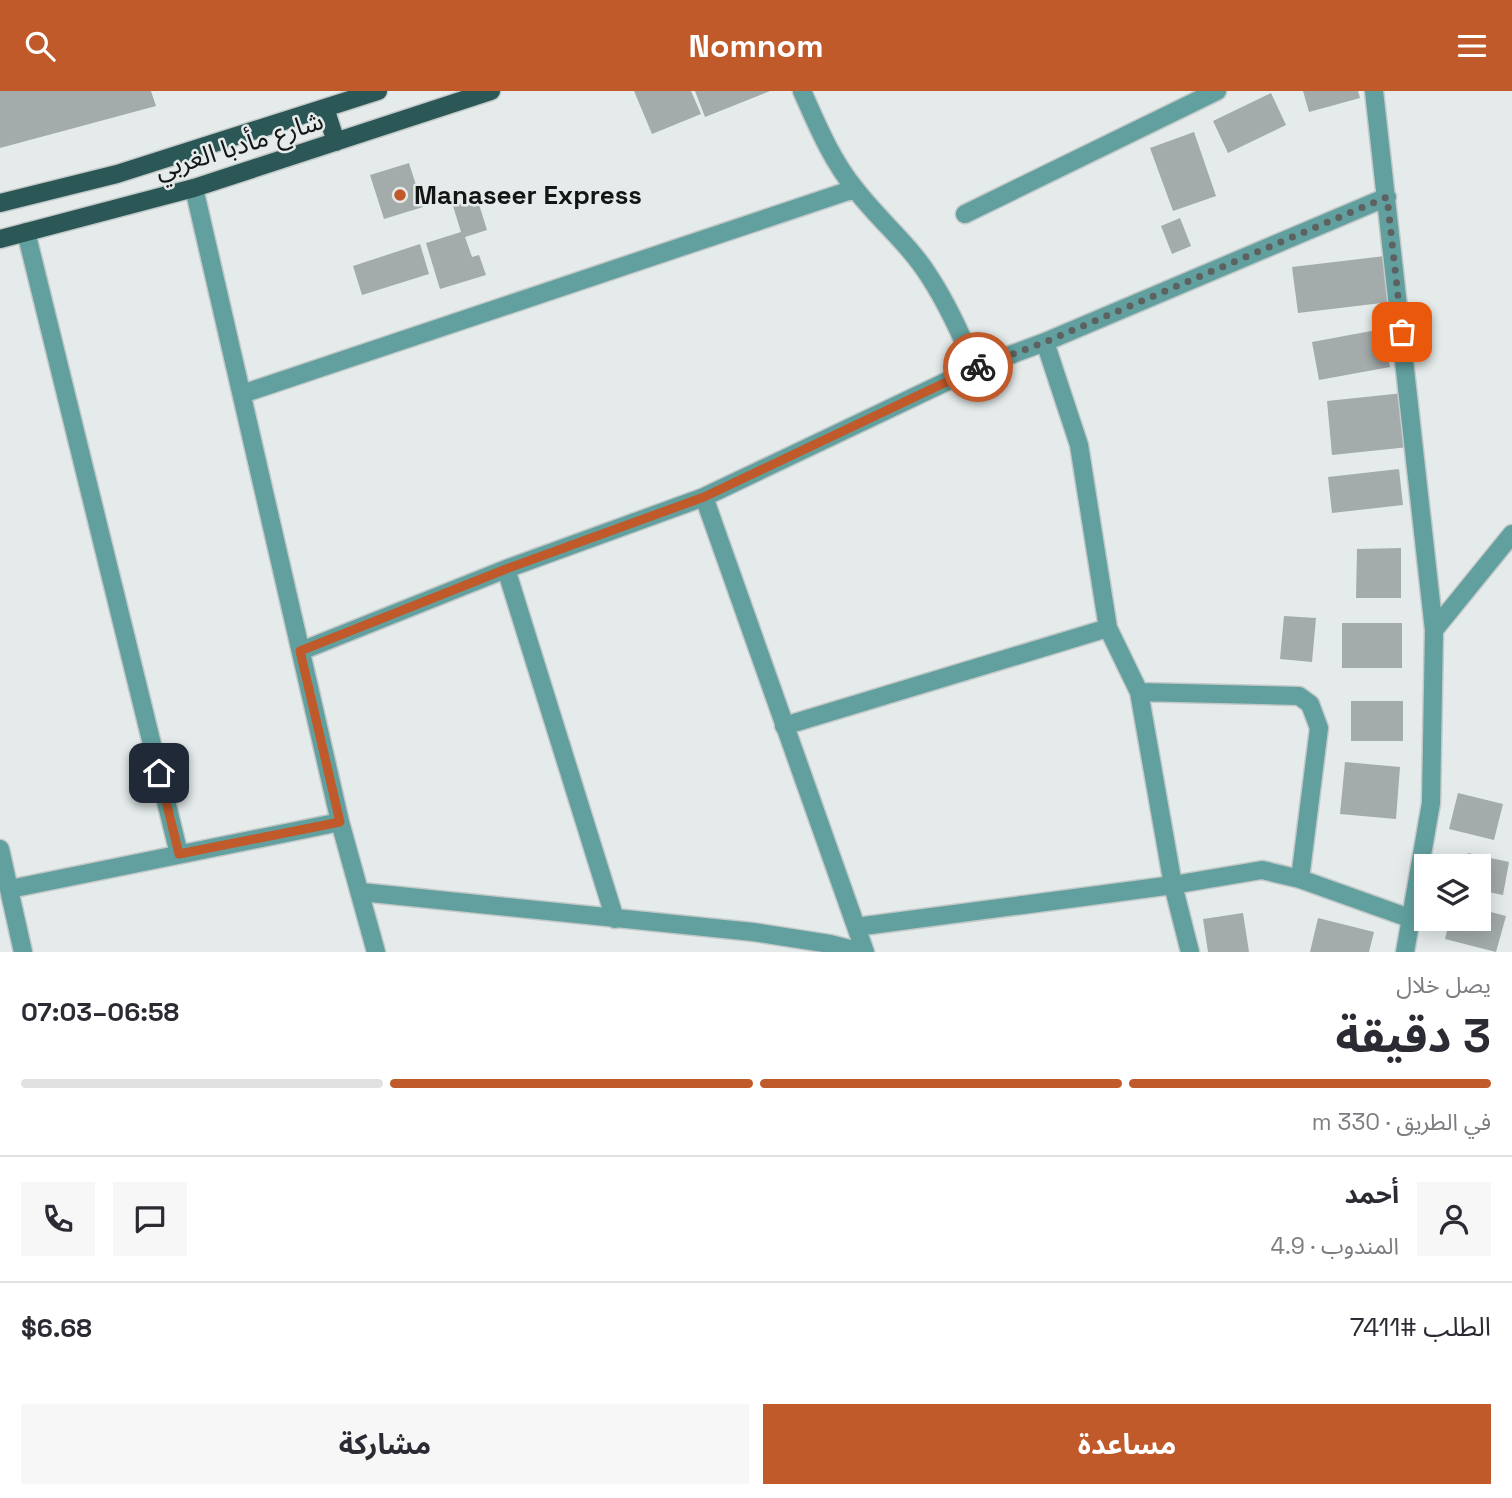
<!DOCTYPE html>
<html lang="ar">
<meta charset="utf-8">
<style>
:root{--surface:#fff;--page:#f7f7f7;--text:#2b2b33;--muted:#7c7c81;--line:#e1e1e2;--accent:#c05a2a}
body{margin:0;font-family:"Space Grotesk","Noto Sans Arabic",sans-serif;background:var(--page);color:var(--text);direction:rtl;height:100vh;display:flex;flex-direction:column;font-size:26px;white-space:nowrap}
*{box-sizing:border-box;margin:0}
p{font-size:23px;color:var(--muted)}
.icon{flex:none;width:38px;height:38px;fill:none;stroke:currentColor;stroke-width:2;stroke-linecap:round;stroke-linejoin:round}
.map{position:relative;height:861px;overflow:hidden;direction:ltr}
.side{display:flex;flex-direction:column;background:var(--surface);flex:1}
.side>*{flex:none}
.tools{position:absolute;left:1414px;top:763px;display:grid;gap:14px}
.tools a{display:grid;place-items:center;width:77px;height:77px;border-radius:0px;background:var(--surface);box-shadow:0 4px 18px #0003;font-size:35px}
.pin{position:absolute;display:grid;place-items:center;width:60px;height:60px;color:#fff;margin:-30px;border-radius:14px;box-shadow:0 4px 10px #0006}
.courier{position:absolute;display:grid;place-items:center;width:70px;height:70px;margin:-35px;border:5px solid #c05a2a;border-radius:50%;background:#fff;color:#222;box-shadow:0 2px 9px #0007}
.head em{font-style:normal;font-weight:700}
.head div{display:flex;flex-direction:column-reverse}
.head{display:flex;align-items:center;justify-content:space-between;height:119px;padding:0 21px}
h1{font-size:46px;font-weight:700;line-height:52px}
.bar{display:grid;grid-template-columns:repeat(4,1fr);gap:10px 7px;align-content:center;height:84px;padding:0 21px}
.bar i{height:9px;border-radius:5px;background:var(--line)}
.bar .active{background:var(--accent)}
.bar p{grid-column:span 4}
.line{display:flex;align-items:center;gap:18px;padding:0 21px;border-top:2px solid var(--line)}
.line div{flex:1}
.round{display:grid;place-items:center;flex:none;width:74px;height:74px;border-radius:0px;background:var(--page)}
.primary-button{display:flex;gap:14px;margin-top:auto;padding:14px 21px}
.primary-button a{flex:1;height:80px;border-radius:0px;background:var(--accent);color:#fff;font-size:28px;font-weight:700;line-height:80px;text-align:center}
.primary-button a+a{background:var(--page);color:var(--text)}
header{display:flex;justify-content:space-between;align-items:center;height:91px;padding:0 21px;background:var(--accent);color:#fff;font-size:32px;font-weight:700}
.map>svg:first-child{display:block}
.building{fill:#a4abab}
.lines{fill:none;stroke-linecap:round;stroke-linejoin:round}
.minor-casing{stroke:#c3c9c8;stroke-width:21}
.major-casing{stroke:#c3c9c8;stroke-width:21}
.minor{stroke:#61a09f;stroke-width:18}
.major{stroke:#2b5756;stroke-width:18}
.done{stroke:#5d6160;stroke-width:7;stroke-dasharray:0 12.6}
.route{stroke:#c05a2a;stroke-width:9}
.poi-dot{fill:#c05a2a;stroke:#e4ebea;stroke-width:2.5}
.labels{text-anchor:middle;dominant-baseline:central;stroke-width:5;stroke-linejoin:round;paint-order:stroke}
.street-label{font-size:26px;fill:#141616;stroke:#e4ebea}
.poi-label{font-size:26px;font-weight:bold;fill:#141616;stroke:#e4ebea;text-anchor:start}
</style>
<header><svg class="icon" aria-label="menu" viewBox="0 0 24 24"><path d="M4 6h16M4 12h16M4 18h16"/></svg>Nomnom<svg class="icon" aria-label="search" viewBox="0 0 24 24"><circle cx="10" cy="10" r="6"/><path d="M15 15l6 6"/></svg></header>
<div class="map">
<svg width="1512" height="861" viewBox="0 0 1512 861">
<rect width="100%" height="100%" fill="#e4ebea"/>
<path class="building" d="M0 0H151L156 15 0 57Z
M634 0H691L701 23 652 43Z
M695 0H770L705 26Z
M1303 0H1358L1360 7 1309 21Z
M1271 2 1286 34 1228 62 1213 30Z
M1194 41 1216 105 1173 120 1150 57Z
M409 72 423 116 384 128 370 84Z
M477 107 487 139 465 146 472 166 479 164 486 184 440 198 426 152 461 141 453 115Z
M1180 127 1191 155 1172 163 1161 135Z
M420 153 429 183 362 204 353 175Z
M1385 165 1390 211 1298 222 1292 176Z
M1382 238 1390 276 1319 289 1312 251Z
M1403 302 1409 356 1332 364 1327 310Z
M1399 378 1403 414 1332 422 1328 386Z
M1401 457V507H1356L1357 458Z
M1284 525 1316 527 1312 571 1280 568Z
M1342 532H1402V577H1342Z
M1351 610H1403V650H1351Z
M1345 671 1400 676 1396 728 1340 723Z
M1458 702 1503 713 1494 749 1449 738Z
M1468 762 1509 771 1503 804 1479 799V775H1466Z
M1479 818 1506 825 1496 861 1445 848 1450 828H1479Z
M1243 822 1249 861H1208L1203 828Z
M1318 827 1374 841 1369 861H1310Z"/>
<g class="lines">
<g class="minor-casing">
<path id="minor" d="M802 0C817 34 832 70 856 99 879 129 909 153 929 185 948 214 962 245 975 277
M1374 0 1434 539 1431 712 1405 861
M194 97 340 731 376 861
M965 123 1217 0
M26 141 179 763
M242 303 854 98
M704 406 865 861
M506 478 615 828
M1434 539 1512 443
M301 560 506 478 704 406 975 277 1045 251
M1139 601 1173 794 1190 861
M784 635 1108 537
M0 758 23 861
M1300 788 1319 637 1310 613 1299 605 1139 601 1108 537 1079 354 1045 251 1387 106
M10 798 340 731
M361 801 753 841 830 853 861 861
M856 836 1173 794 1262 779 1300 788 1412 828"/>
</g>
<g class="major-casing">
<path id="major" d="M325 17 336 51
M0 112 117 83 378 0
M0 148 194 97 491 0"/>
</g>
<use href="#minor" class="minor"/>
<use href="#major" class="major"/>
</g>
<g class="lines">
<path class="done" d="M978 276 1045 251 1387 106 1402 241"/>
<path class="route" d="M159 682 179 763 340 731 300 560 506 478 704 406 978 276"/>
</g>
<circle class="poi-dot" cx="400" cy="104" r="7"/>
<g class="labels">
<g class="street-label">
<text transform="translate(239 54) rotate(-17)">شارع مأدبا الغربي</text>
</g>
<g class="poi-label">
<text x="414" y="104">Manaseer Express</text>
</g>
</g>
</svg>
<div class="tools">
<a><svg class="icon" aria-label="layers" viewBox="0 0 24 24"><path d="M12 4l9 5-9 5-9-5zM3 14l9 5 9-5"/></svg></a>
</div>
<div class="pin" style="left:1402px;top:241px;background:#ea580c"><svg class="icon" aria-label="bag" viewBox="0 0 24 24"><path d="M5 8h14l-1 12H6zM9 8a3 3 0 0 1 6 0"/></svg></div>
<div class="pin" style="left:159px;top:682px;background:#1f2937"><svg class="icon" aria-label="home" viewBox="0 0 24 24"><path d="M3 11l9-7 9 7M6 9v11h12V9"/></svg></div>
<div class="courier" style="left:978px;top:276px"><svg class="icon" aria-label="bike" viewBox="0 0 24 24"><circle cx="6" cy="16" r="4"/><circle cx="18" cy="16" r="4"/><path d="M6 16l4-8h5l3 8M10 8l3 8H6M13 5h3"/></svg></div>
</div>
<section class="side">
<div class="head"><div><h1>3 دقيقة</h1><p>يصل خلال</p></div><em>06:58–07:03</em></div>
<div class="bar"><i class="active"></i><i class="active"></i><i class="active"></i><i></i><p>في الطريق · 330 m</p></div>
<div class="line" style="height:126px"><a class="round"><svg class="icon" aria-label="person" viewBox="0 0 24 24"><circle cx="12" cy="8" r="4"/><path d="M4 21q1-7 8-7t8 7"/></svg></a><div><b>أحمد</b><p>المندوب · 4.9</p></div><a class="round"><svg class="icon" aria-label="chat" viewBox="0 0 24 24"><path d="M4 5h16v11H9l-5 4z"/></svg></a><a class="round"><svg class="icon" aria-label="phone" viewBox="0 0 24 24"><path d="M5 4h4l2 5-3 2q2 4 5 5l2-3 5 2v4C11 20 4 13 5 4z"/></svg></a></div>
<div class="line" style="height:91px"><div>الطلب #7411</div><b>$6.68</b></div>
<div class="primary-button"><a>مساعدة</a><a>مشاركة</a></div>
</section>
